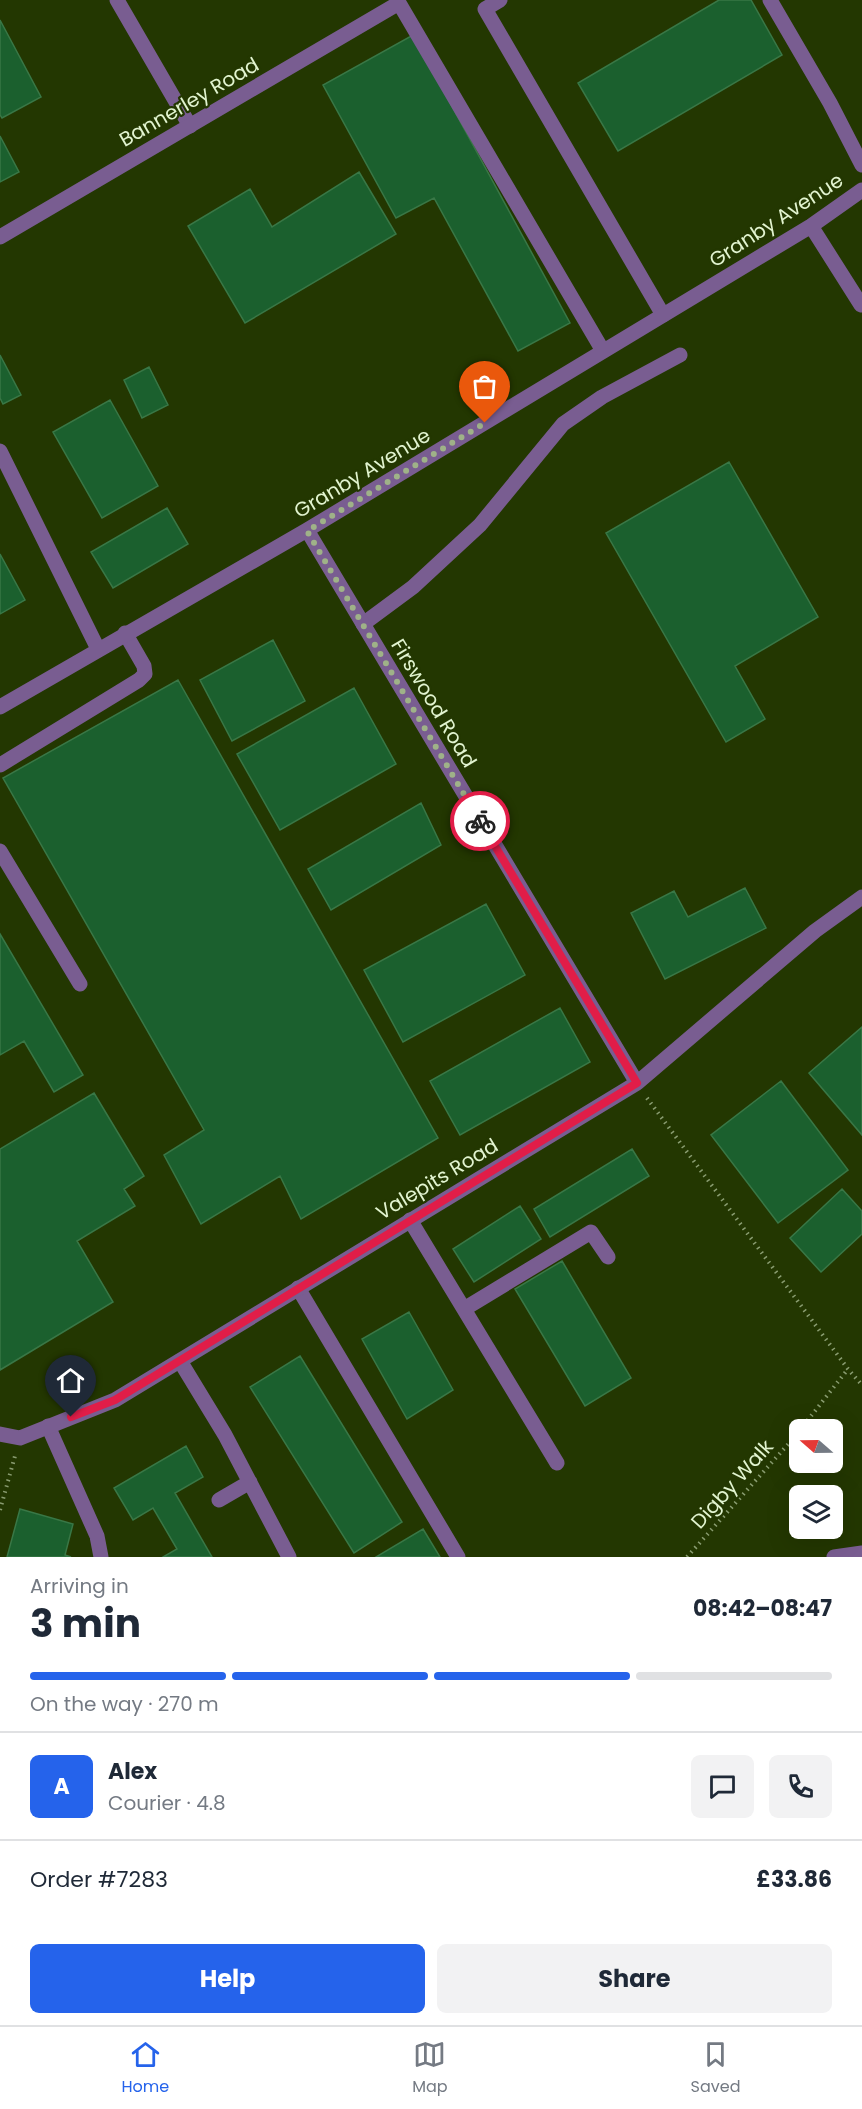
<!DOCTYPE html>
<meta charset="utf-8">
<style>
:root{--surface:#fff;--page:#f2f2f3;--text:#1f2937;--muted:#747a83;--line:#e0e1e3;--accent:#2563eb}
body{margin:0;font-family:Poppins,sans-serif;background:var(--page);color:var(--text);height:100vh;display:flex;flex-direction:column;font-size:22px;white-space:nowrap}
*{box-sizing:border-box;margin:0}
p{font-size:20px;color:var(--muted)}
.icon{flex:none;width:33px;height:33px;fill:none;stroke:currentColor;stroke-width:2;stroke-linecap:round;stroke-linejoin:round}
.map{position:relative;height:1557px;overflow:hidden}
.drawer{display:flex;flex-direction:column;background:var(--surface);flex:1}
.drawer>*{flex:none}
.needle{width:39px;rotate:290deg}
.tools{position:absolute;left:789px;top:1419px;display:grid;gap:12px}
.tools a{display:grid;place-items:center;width:54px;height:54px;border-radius:9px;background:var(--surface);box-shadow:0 6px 24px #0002;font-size:30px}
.pin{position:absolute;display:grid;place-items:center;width:51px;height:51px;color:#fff;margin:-62px -26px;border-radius:50% 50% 50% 0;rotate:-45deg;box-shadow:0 0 6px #0007}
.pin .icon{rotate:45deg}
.courier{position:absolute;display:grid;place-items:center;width:60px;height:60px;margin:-30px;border:4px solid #e11d48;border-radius:50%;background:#fff;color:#222;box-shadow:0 2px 8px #0007}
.overview em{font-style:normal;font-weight:700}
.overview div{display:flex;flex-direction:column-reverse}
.overview{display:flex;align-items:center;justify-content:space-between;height:102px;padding:0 30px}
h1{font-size:39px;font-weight:700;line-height:45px}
.bar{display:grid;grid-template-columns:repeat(4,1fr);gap:9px 6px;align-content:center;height:72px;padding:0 30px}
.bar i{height:8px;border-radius:4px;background:var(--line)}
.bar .on{background:var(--accent)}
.bar p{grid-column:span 4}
.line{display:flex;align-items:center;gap:15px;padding:0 30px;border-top:2px solid var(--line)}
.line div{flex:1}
.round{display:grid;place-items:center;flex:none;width:63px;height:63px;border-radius:9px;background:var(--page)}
.button{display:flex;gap:12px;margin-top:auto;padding:12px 30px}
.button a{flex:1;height:69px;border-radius:9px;background:var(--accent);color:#fff;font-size:24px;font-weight:700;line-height:69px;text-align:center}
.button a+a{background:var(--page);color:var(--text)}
.tab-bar{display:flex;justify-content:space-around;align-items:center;height:84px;border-top:2px solid var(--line);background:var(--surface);font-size:16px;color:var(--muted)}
.tab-bar a{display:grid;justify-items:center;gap:3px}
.tab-bar .on{color:var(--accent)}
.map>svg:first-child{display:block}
.building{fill:#1b602e;stroke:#397746;stroke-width:1.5}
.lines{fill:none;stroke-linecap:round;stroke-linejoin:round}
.path{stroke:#899c70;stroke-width:4;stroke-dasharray:1.5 4.5;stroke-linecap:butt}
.service{stroke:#795d91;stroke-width:15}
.minor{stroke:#795d91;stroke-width:15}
.done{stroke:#9fb288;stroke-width:6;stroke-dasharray:0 10.8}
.route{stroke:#e11d48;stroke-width:8}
.labels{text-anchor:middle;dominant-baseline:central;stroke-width:4.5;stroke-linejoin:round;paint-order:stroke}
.street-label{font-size:20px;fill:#e2f4d0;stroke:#233701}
</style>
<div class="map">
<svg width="862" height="1557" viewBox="0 0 862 1557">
<rect width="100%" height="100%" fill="#233701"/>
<path class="building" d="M719 0H751L782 55 618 151 578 83Z
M0 20 41 97 2 118 0 115Z
M413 35 570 323 518 351 434 198 396 218 323 85Z
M0 136 19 172 0 182Z
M359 172 396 234 245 323 188 226 250 189 272 227Z
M0 355 21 395 3 404 0 398Z
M149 367 168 405 142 418 124 380Z
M110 400 158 486 102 518 53 432Z
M729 462 818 617 735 666 765 719 726 742 606 533Z
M167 508 188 544 113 588 91 552Z
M0 554 25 600 0 614Z
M273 640 305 701 232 741 200 680Z
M178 680 438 1138 301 1219 280 1176 201 1224 164 1155 204 1130 3 778Z
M354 688 396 764 280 830 237 754Z
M421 803 441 845 331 910 308 869Z
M745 888 766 928 665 979 631 913 674 891 688 917Z
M486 904 525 975 403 1042 364 970Z
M0 934 83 1075 54 1092 24 1041 0 1055Z
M560 1008 590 1062 460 1135 430 1081Z
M862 1027V1135L809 1073Z
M781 1081 848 1170 778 1223 711 1135Z
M94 1093 144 1176 124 1189 135 1206 77 1241 113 1302 0 1370V1149Z
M632 1149 649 1176 550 1237 534 1209Z
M842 1189 862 1211V1234L821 1272 790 1238Z
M520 1206 541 1239 474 1282 453 1249Z
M562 1261 631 1378 585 1406 515 1289Z
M409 1312 453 1390 407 1419 362 1339Z
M300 1356 402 1522 354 1553 250 1387Z
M186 1446 203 1477 175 1493 212 1557H163L177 1549 153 1508 133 1520 114 1488Z
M20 1509 73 1524 65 1555 71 1557H7Z
M423 1529 440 1557H376Z"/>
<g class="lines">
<path class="path" d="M647 1098 848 1369 862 1385
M800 1430 848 1369
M0 1510 15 1456
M687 1557 800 1431"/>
<path class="service" d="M117 0 190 126
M500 0 485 9 663 315
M770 0 830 103 862 165
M363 624 413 587 480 525 563 424 602 397 680 355
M0 765 139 680 145 674 144 666 125 633
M0 851 80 984
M410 1220 557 1463
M298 1288 458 1557
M464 1309 591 1232 608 1257
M180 1361 225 1435 289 1557
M48 1426 97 1536 101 1557
M219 1500 250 1482
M834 1557 862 1553"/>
<path class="minor" d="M811 226 861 305
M0 237 399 3 603 351
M0 451 98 649
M307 530 637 1083
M0 707 307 530 811 226 862 190
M0 1434 20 1438 115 1400 637 1083 815 931 862 897"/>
</g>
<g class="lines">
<path class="done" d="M480 821 307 531 485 423"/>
<path class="route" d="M71 1417 115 1400 637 1083 480 821"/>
</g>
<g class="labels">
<g class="street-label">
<text transform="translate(189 102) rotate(-30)">Bannerley Road</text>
<text transform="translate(776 220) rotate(-33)">Granby Avenue</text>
<text transform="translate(362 473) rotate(-31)">Granby Avenue</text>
<text transform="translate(434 703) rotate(59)">Firswood Road</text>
<text transform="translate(437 1179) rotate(-31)">Valepits Road</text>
<text transform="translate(732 1484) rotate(-48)">Digby Walk</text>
</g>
</g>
</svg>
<div class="tools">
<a><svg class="needle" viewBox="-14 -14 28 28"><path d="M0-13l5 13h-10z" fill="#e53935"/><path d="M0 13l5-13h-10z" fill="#747a83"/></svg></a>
<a><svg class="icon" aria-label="layers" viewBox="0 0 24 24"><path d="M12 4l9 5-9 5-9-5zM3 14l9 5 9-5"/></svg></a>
</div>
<div class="pin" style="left:485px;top:423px;background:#ea580c"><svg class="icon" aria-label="bag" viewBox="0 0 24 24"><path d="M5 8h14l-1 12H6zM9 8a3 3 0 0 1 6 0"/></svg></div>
<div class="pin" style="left:71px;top:1417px;background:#1f2937"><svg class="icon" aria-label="home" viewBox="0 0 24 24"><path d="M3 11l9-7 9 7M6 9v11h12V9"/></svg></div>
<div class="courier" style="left:480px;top:821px"><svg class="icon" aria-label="bike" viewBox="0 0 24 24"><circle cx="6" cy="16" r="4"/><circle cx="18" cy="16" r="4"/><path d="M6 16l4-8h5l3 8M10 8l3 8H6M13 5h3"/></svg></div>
</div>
<section class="drawer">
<div class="overview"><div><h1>3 min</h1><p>Arriving in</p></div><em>08:42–08:47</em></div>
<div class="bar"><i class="on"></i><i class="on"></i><i class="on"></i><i></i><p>On the way · 270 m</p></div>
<div class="line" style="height:108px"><b class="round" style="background:var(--accent);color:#fff">A</b><div><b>Alex</b><p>Courier · 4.8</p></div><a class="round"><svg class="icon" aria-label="chat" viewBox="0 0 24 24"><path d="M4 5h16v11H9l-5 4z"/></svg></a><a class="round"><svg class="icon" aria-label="phone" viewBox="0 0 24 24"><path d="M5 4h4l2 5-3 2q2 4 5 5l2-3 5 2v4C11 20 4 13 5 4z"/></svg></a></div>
<div class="line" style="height:78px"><div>Order #7283</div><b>£33.86</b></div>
<div class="button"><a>Help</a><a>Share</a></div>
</section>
<nav class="tab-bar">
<a class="on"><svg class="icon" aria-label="home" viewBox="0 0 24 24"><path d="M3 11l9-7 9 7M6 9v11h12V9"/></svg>Home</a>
<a><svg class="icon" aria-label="map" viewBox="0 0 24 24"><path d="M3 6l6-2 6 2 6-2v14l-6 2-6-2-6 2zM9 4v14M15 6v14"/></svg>Map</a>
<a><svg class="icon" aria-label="saved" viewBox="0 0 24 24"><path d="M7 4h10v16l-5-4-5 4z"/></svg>Saved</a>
</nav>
